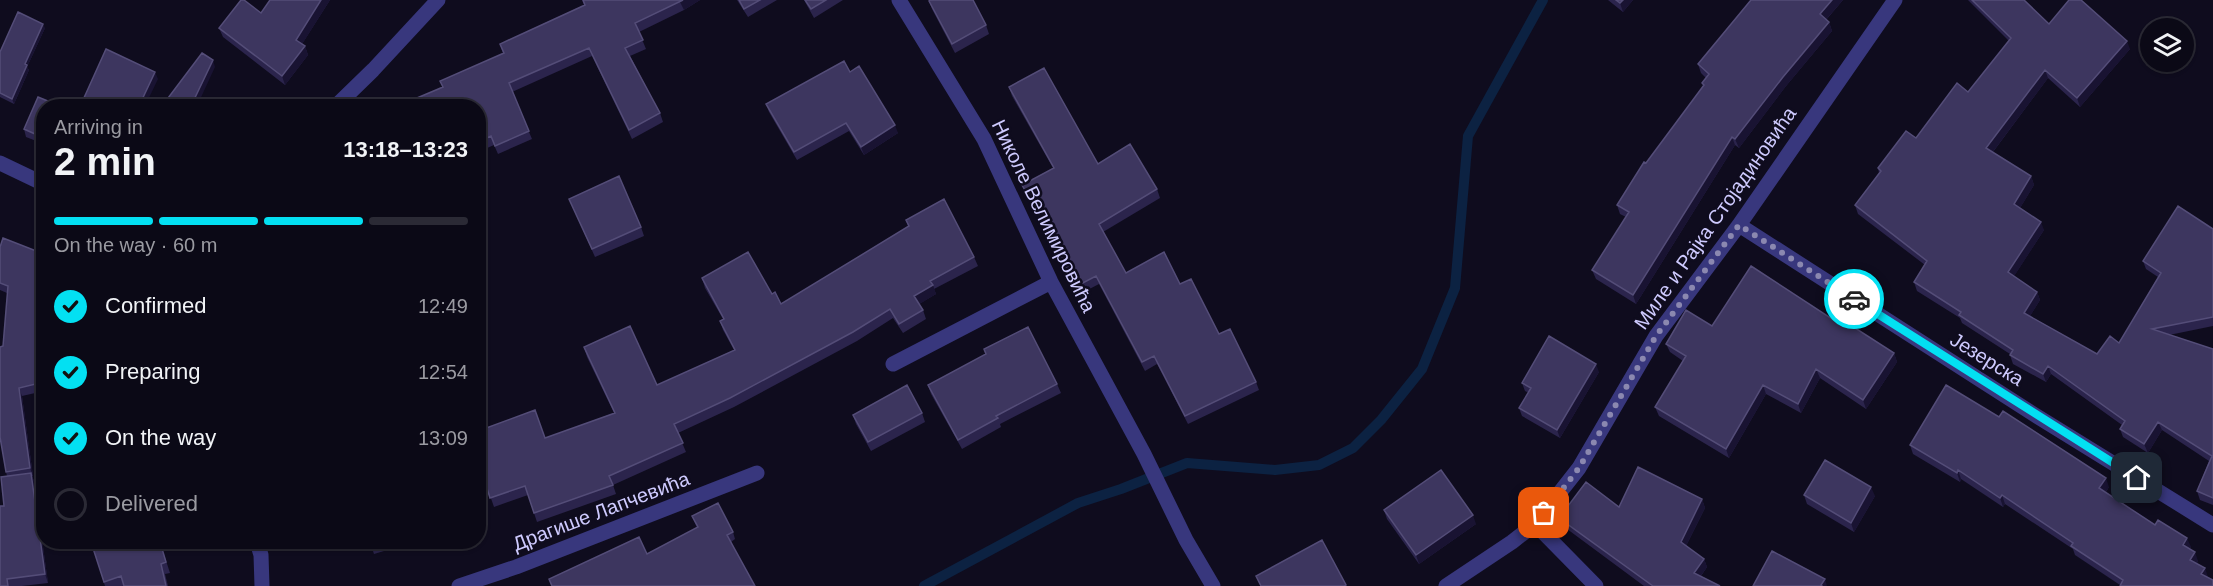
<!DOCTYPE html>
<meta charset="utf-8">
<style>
:root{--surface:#0b0916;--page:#191723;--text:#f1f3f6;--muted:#9a9aa1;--line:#2b2a35;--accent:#03e0f2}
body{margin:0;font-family:Arial,sans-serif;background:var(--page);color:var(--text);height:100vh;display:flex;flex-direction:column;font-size:22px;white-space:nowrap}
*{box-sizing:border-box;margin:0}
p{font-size:20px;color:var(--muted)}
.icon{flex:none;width:33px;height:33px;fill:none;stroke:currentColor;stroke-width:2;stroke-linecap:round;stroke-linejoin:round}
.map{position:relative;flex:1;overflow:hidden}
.sheet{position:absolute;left:36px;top:99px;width:450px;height:450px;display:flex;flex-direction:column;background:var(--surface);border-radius:24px;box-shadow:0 2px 4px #0004,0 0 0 2px var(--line)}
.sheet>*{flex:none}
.controls{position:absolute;left:2140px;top:18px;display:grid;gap:12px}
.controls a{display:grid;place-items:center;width:54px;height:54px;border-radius:50%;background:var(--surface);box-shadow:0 2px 4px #0004,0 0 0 2px var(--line);font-size:30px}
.pin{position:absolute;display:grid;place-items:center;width:51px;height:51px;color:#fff;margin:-26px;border-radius:12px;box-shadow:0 3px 9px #0006}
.courier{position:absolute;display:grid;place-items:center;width:60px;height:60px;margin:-30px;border:4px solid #03e0f2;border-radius:50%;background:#fff;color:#222;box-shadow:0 2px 8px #0007}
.headline em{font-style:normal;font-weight:600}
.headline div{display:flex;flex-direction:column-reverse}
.headline{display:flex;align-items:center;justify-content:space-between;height:102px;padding:0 18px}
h1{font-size:39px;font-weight:600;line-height:45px}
.bar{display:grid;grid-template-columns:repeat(4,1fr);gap:9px 6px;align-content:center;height:72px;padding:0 18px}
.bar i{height:8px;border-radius:4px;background:var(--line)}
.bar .selected{background:var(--accent)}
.bar p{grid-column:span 4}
ol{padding:0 18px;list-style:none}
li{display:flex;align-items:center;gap:18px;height:66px}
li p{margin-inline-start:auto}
li .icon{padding:6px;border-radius:50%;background:var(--accent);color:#111;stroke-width:4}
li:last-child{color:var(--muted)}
li i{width:33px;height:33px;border:3px solid var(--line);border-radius:50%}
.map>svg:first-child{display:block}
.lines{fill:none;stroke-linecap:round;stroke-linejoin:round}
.stream{stroke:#0c2242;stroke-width:10}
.minor{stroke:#38377d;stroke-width:15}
.tertiary{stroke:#38377d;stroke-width:15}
.wall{fill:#2b244c}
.shaded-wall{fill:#191332}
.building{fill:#3d365f;stroke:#544d78;stroke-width:1.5}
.done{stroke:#8b88b0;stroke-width:6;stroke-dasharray:0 10.8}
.route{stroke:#03e0f2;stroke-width:8}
.labels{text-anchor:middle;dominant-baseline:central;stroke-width:5;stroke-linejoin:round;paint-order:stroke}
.street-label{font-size:20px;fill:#cecafe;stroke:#0f0c1e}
</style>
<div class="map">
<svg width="2213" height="586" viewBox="0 0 2213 586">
<rect width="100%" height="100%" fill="#0f0c1e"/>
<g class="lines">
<path class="stream" d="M924 586 1078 503 1121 489 1187 463 1275 470 1319 465 1353 448 1381 420 1422 369 1455 288 1468 136 1543 0"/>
<path class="minor" d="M899 0 984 139 1051 282 1144 454 1186 540 1213 586
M0 163 44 184
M1739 225 2035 415 2213 525
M893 364 1051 282
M1535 524 1596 586
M459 586 516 567 757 473
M1446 586 1512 542 1535 524 1579 468 1656 336 1739 225 1895 0"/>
<path class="tertiary" d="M336 106 373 70 438 0
M257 542 261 555 262 586"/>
</g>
<path class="wall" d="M270 0H330L302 44 305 46 308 55 285 85 223 37 219 28 261 13Z
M582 0H700L684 10 639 32 646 49 630 56 660 113 663 122 632 139 592 56 512 92 532 139 498 154 494 145 478 152V106L443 87 503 54 500 44 584 5Z
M737 0H777L748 17Z
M804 0H843L814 18Z
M1608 0H1633L1623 12Z
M1751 0H1843L1826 20 1829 22 1832 31 1786 86 1739 148 1735 145 1636 304 1596 279 1592 270 1626 217 1620 214 1617 205 1646 163 1703 86 1702 83 1706 78 1701 73 1698 64Z
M1968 0H2024L2049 24 2130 49 2080 107 2048 78 1993 152 2031 176 2034 185 2020 208 2044 230 2014 276 2037 292 2040 300 2030 316 2097 354 2119 343 2158 277 2146 269 2143 261 2205 225 2213 229V326L2169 335 2213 349V505L2200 500 2197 491 2209 461 2162 430 2148 453 2123 437 2120 429 2122 425 2051 374 2046 382 2013 364 2010 355V354L1962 323 1960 318 1917 291 1914 282 1925 265 1858 214 1855 205 1879 173 1878 168 1916 138 1968 92 2009 41Z
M929 1 986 25 989 34 955 53 932 9Z
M45 28 27 67 29 70 14 104 0 97V52Z
M850 72 898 133 864 155 849 131 797 160 769 112 766 104Z
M1009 87 1098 164 1157 189 1160 198 1103 232 1126 273 1180 284 1256 382 1259 390 1188 424 1157 364 1145 371 1099 284 1078 295 1060 262 1057 254 1058 253 1026 193 1022 185 1053 168 1012 96Z
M44 106V144L26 137 24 129Z
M569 199 641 227 644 236 595 257Z
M906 220 974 257 978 266 934 289 936 294 919 304 923 310 926 319 903 333 893 318 857 341 734 407 678 433 686 452 613 485 616 494 537 522 528 495 494 507 485 481 478 483V431L545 438 614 413 587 357 584 347 657 385 734 350 723 330 720 321 723 319 705 288 702 278 772 294 781 304 908 227Z
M0 247 44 254V391L22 396 33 476H32L34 481 48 583 22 586H0L4 506 7 476 6 472 7 293 0 290Z
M1832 319 1894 353 1897 362 1866 409 1820 378 1801 413 1766 394 1729 458 1659 416 1655 407 1683 361 1670 352 1666 344 1712 326Z
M984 349 1057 384 1061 393 1000 424 1001 427 962 449 931 394 928 385 986 354Z
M1599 372 1560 438 1522 416 1519 408 1529 393 1525 391 1522 383Z
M922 413 925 422 871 451 856 424 853 415Z
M1910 445 2109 487 2106 492 2155 525 2191 547 2189 549 2198 561 2197 563 2120 585 2075 555 2073 549 2005 504 2003 507 1961 479 1960 482 1913 454Z
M1804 495 1875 496 1854 532 1807 504Z
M1702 499 1705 508 1686 546 1704 559 1707 567 1701 576 1720 586H1644L1563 526 1559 518 1619 507Z
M1384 510 1476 524 1419 564 1387 519Z
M692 516 733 532 735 539 731 542 647 554 697 528Z
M91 542H160L170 573 165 574 168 586H105Z
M370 542H414L374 554Z"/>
<path class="shaded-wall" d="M321 0H330L299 49 296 40Z
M683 0H700L684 10 680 2Z
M1623 0H1633L1623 12 1620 3Z
M1832 0H1843L1823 23 1820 14Z
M1829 22 1832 31 1786 86 1739 148 1735 139 1783 77Z
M43 24 45 28 27 67 29 70 14 104 12 99 25 64Z
M2127 41 2130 49 2080 107 2077 98Z
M305 46 308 55 285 85 282 76Z
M213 60 215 67 197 106H191Z
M2045 70 2048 78 1989 157 1986 148Z
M155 72 158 79 145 106H139Z
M895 125 898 133 864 155 861 147Z
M1732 137 1735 145 1636 304 1633 295Z
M2031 176 2034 185 2017 213 2014 204Z
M2041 222 2044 230 2011 281 2008 272Z
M933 285 936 294 918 305 914 296Z
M2037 292 2040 300 2027 321 2024 313Z
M1894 353 1897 362 1866 409 1863 400Z
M1596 364 1599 372 1560 438 1557 430Z
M2048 366 2051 374 2046 382 2043 374Z
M1816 369 1820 378 1801 413 1798 404Z
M1763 385 1766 394 1729 458 1726 449Z
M19 388 22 396 33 476 30 468Z
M2158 422 2162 430 2148 453 2144 444Z
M1958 470 1961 479 1960 482 1957 473Z
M31 473 34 481 48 583 45 574Z
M2106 478 2109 487 2103 496 2099 488Z
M1871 487 1875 496 1854 532 1851 523Z
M2002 495 2005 504 2003 507 2000 498Z
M1702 499 1705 508 1684 550 1681 542Z
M1473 515 1476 524 1419 564 1416 555Z
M2187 538 2191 547 2186 554 2183 545Z
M2195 552 2198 561 2194 568 2190 560Z
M1704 559 1707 567 1697 581 1694 573Z
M2205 568 2208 577 2201 574Z
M1825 579 1827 586H1821V585Z"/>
<path class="building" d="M241 0H244L261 13 270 0H321L296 40 305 46 282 76 219 28Z
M583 0H683L635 23 643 40 625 48 660 113 629 130 589 48 509 83 529 131 495 146 491 136 478 142V106H398L443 87 440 81 504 53 500 44 585 5Z
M739 0H760L744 9Z
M805 0H826L811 9Z
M930 0H973L986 25 952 44 929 1Z
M1616 0H1623L1620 3Z
M1751 0H1832L1820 14 1829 22 1783 77 1735 139 1732 137 1633 295 1592 270 1629 212 1617 205 1644 162 1646 163 1704 85 1702 83 1709 74 1698 64Z
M1972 0H2024L2049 24 2069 0H2081L2127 41 2077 98 2045 70 1986 148 2031 176 2014 204 2041 222 2008 272 2037 292 2024 313 2097 354 2110 336 2119 343 2161 273 2143 261 2178 206 2213 229V317L2152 329 2213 349V498L2197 491 2212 456 2158 422 2144 444 2120 429 2125 421 2048 366 2043 374 2010 355 2013 350 1959 315 1961 312 1914 282 1927 261 1855 205 1881 171 1878 168 1906 131 1916 138 1957 83 1968 92 2011 38Z
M18 12 43 24 25 64 27 65 12 99 0 93V52Z
M106 49 155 72 139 106H78L81 99 83 100Z
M202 53 213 60 191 106H162Z
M844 61 850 72 859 66 895 125 861 147 846 123 794 152 766 104Z
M1044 68 1098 164 1130 144 1157 189 1099 224 1126 273 1164 252 1180 284 1191 279 1219 334 1230 329 1256 382 1185 416 1154 356 1142 362 1096 276 1075 287 1057 254 1060 252 1022 185 1054 168 1009 87Z
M38 97 60 106H44V138L24 129Z
M619 176 641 227 592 249 569 199Z
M944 199 974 257 930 281 933 285 914 296 923 310 899 324 890 309 853 332 730 398 674 424 683 443 609 476 613 485 534 513 525 486 490 498 482 472 478 473V431L535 410 545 438 615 413 584 347 630 326 657 385 735 350 720 321 724 319 702 278 748 252 772 294 775 292 781 304 909 226 906 220Z
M3 238 44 254V382L19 388 30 468 6 472 0 437V347L3 346 8 286 0 283V247Z
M1751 266 1832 319 1835 315 1894 353 1863 400 1816 369 1798 404 1763 385 1726 449 1655 407 1686 356 1666 344 1686 310 1712 326Z
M1028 327 1057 384 996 416 998 418 958 440 928 385 986 354 984 349Z
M1549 336 1596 364 1557 430 1519 408 1531 388 1522 383Z
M907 385 922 413 868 442 853 415Z
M1946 385 1999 417 2003 411 2106 478 2099 488 2155 525 2158 520 2187 538 2183 545 2195 552 2190 560 2205 568 2201 574 2213 580V586H2120L2123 580 2071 546 2073 543 2002 495 2000 498 1958 470 1957 473 1910 445Z
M1825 460 1871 487 1851 523 1804 495Z
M1638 467 1702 499 1681 542 1704 559 1694 573 1720 586H1653L1559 518 1586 482 1619 507Z
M1441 470 1473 515 1416 555 1384 510Z
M31 473 45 574 7 579 8 586H0V506H4L1 477Z
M718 503 733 532 727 535 755 586H552L549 579 639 537 647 554 698 527 692 516Z
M1322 540 1346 585 1344 586H1261L1256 576Z
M91 542H160L166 562 161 564 166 586H124L121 576 104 582Z
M370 542H380L371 544Z
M1772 551 1825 579 1821 585 1822 586H1753Z"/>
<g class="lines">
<path class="done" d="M1544 513 1579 468 1656 336 1739 225 1854 299"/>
<path class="route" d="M1854 299 2137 478"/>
</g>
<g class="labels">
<g class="street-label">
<text transform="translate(1044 216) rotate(64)">Николе Велимировића</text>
<text transform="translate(1715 218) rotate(-55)">Миле и Рајка Стојадиновића</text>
<text transform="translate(1987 359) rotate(32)">Језерска</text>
<text transform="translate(601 511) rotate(-21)">Драгише Лапчевића</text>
</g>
</g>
</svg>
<div class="controls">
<a><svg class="icon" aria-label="layers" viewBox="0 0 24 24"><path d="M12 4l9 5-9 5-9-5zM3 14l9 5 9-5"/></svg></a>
</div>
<div class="pin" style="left:1544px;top:513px;background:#ea580c"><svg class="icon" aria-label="bag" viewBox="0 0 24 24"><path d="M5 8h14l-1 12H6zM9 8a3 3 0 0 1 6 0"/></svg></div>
<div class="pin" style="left:2137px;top:478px;background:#1f2937"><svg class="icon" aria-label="home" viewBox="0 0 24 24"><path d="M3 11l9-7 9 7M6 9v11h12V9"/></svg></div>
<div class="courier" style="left:1854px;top:299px"><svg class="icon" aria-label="car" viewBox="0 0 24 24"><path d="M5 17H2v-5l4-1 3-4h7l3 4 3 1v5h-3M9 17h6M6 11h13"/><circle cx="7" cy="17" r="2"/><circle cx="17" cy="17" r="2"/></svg></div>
<section class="sheet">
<div class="headline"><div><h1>2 min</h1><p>Arriving in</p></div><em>13:18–13:23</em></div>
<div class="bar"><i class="selected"></i><i class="selected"></i><i class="selected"></i><i></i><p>On the way · 60 m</p></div>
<ol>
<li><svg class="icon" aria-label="check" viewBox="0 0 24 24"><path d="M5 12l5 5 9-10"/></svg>Confirmed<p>12:49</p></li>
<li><svg class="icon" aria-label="check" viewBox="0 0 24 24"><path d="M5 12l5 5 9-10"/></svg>Preparing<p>12:54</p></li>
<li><svg class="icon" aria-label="check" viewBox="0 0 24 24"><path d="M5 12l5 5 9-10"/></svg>On the way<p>13:09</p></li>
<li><i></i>Delivered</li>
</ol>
</section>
</div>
